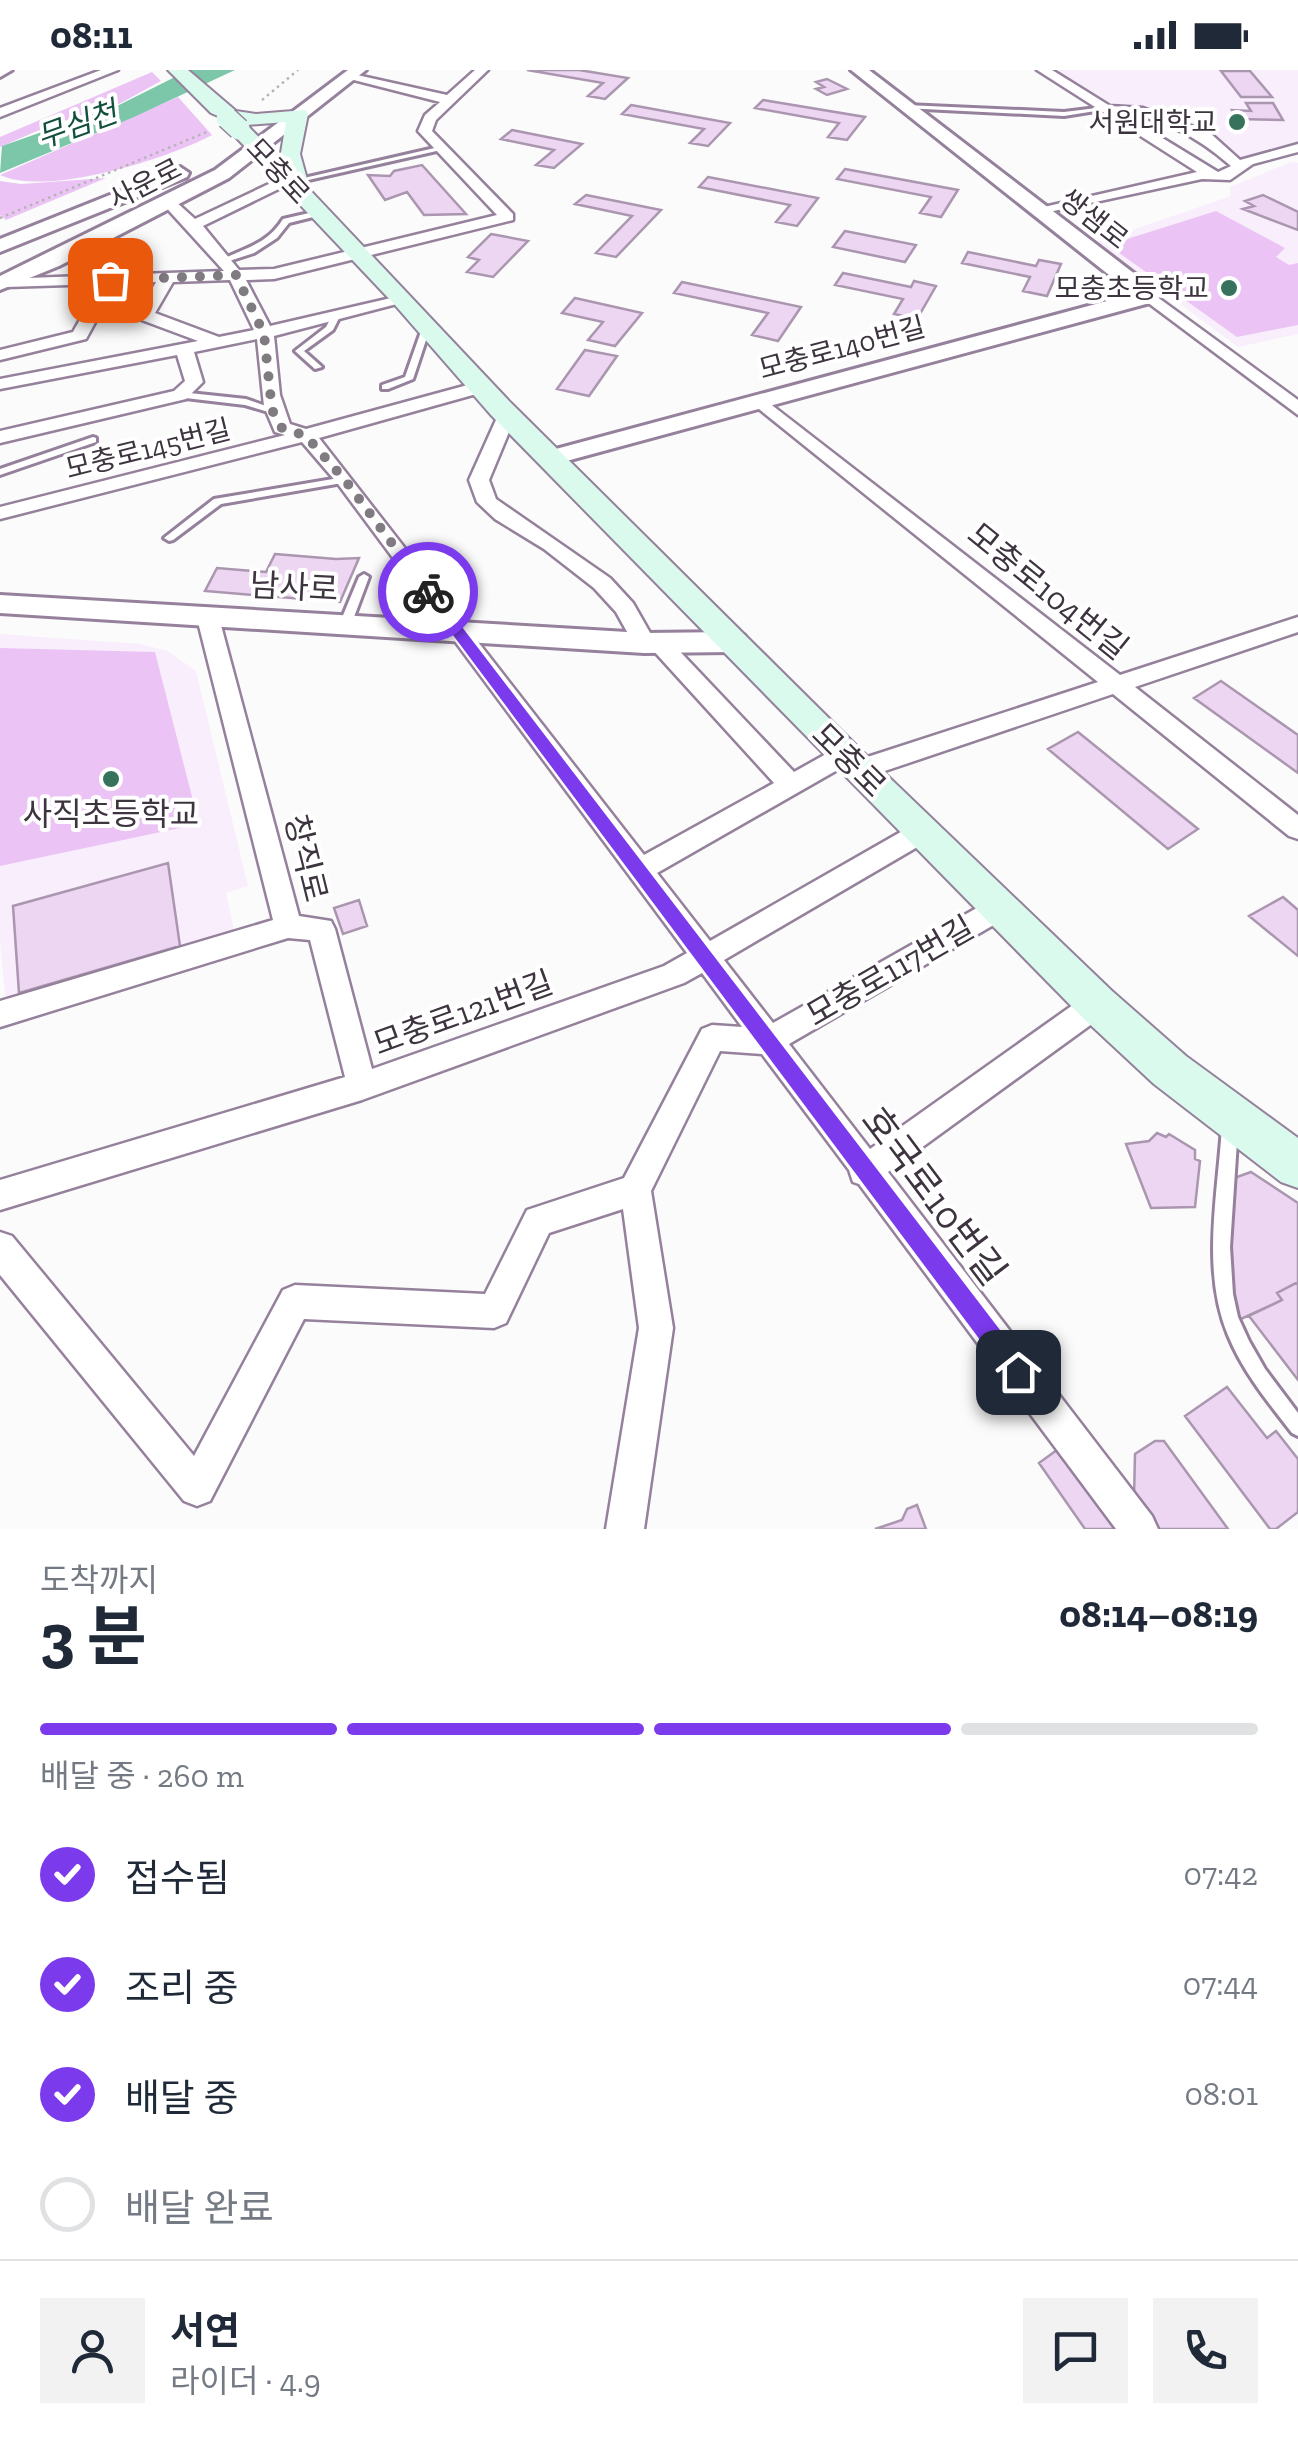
<!DOCTYPE html>
<html lang="ko">
<meta charset="utf-8">
<style>
:root{--surface:#fff;--page:#f2f2f3;--text:#1f2937;--muted:#747a83;--line:#e0e1e3;--accent:#7c3aed}
body{margin:0;font-family:"Zilla Slab","Noto Sans KR",serif;background:var(--page);color:var(--text);height:100vh;display:flex;flex-direction:column;font-size:38px;white-space:nowrap}
*{box-sizing:border-box;margin:0}
p{font-size:32px;color:var(--muted)}
.icon{flex:none;width:55px;height:55px;fill:none;stroke:currentColor;stroke-width:2;stroke-linecap:round;stroke-linejoin:round}
.map{position:relative;height:1459px;overflow:hidden}
.side{display:flex;flex-direction:column;background:var(--surface);flex:1}
.side>*{flex:none}
.pin{position:absolute;display:grid;place-items:center;width:85px;height:85px;color:#fff;margin:-42px;border-radius:20px;box-shadow:0 5px 15px #0006}
.courier{position:absolute;display:grid;place-items:center;width:100px;height:100px;margin:-50px;border:8px solid #7c3aed;border-radius:50%;background:#fff;color:#222;box-shadow:0 2px 12px #0007}
.head em{font-style:normal;font-weight:700}
.head div{display:flex;flex-direction:column-reverse}
.head{display:flex;align-items:center;justify-content:space-between;height:170px;padding:0 40px}
h1{font-size:65px;font-weight:700;line-height:75px}
.bar{display:grid;grid-template-columns:repeat(4,1fr);gap:15px 10px;align-content:center;height:120px;padding:0 40px}
.bar i{height:12px;border-radius:8px;background:var(--line)}
.bar .selected{background:var(--accent)}
.bar p{grid-column:span 4}
.line{display:flex;align-items:center;gap:25px;padding:0 40px;border-top:2px solid var(--line)}
.line div{flex:1}
.round{display:grid;place-items:center;flex:none;width:105px;height:105px;border-radius:0px;background:var(--page)}
ol{padding:0 40px;list-style:none}
li{display:flex;align-items:center;gap:30px;height:110px}
li p{margin-inline-start:auto}
li .icon{padding:10px;border-radius:50%;background:var(--accent);color:#fff;stroke-width:4}
li:last-child{color:var(--muted)}
li i{width:55px;height:55px;border:5px solid var(--line);border-radius:50%}
.status{display:flex;justify-content:space-between;align-items:center;height:70px;padding:0 50px;background:var(--surface);direction:ltr}
.status svg{height:28px;fill:currentColor}
.map>svg:first-child{display:block}
.built{fill:#f9eefc}
.green{fill:#ebc4f5}
.water{fill:#7cc7aa}
.building{fill:#ecd6f2;stroke:#ab96b0;stroke-width:2.5}
.lines{fill:none;stroke-linecap:round;stroke-linejoin:round}
.service-casing{stroke:#95819b;stroke-width:6}
.minor-casing{stroke:#95819b;stroke-width:5}
.tertiary-casing{stroke:#95819b;stroke-width:6}
.secondary-casing{stroke:#95819b;stroke-width:4}
.path{stroke:#b6b3b7;stroke-width:2.5;stroke-dasharray:2.5 4;stroke-linecap:butt}
.service{fill:#fff;fill-rule:evenodd}
.minor{fill:#fff;fill-rule:evenodd}
.tertiary{fill:#fff;fill-rule:evenodd}
.secondary{fill:#dafaee;fill-rule:evenodd}
.secondary-bridge-casing{stroke:#95819b;stroke-width:24;stroke-linecap:butt}
.secondary-bridge{stroke:#dafaee;stroke-width:21}
.route{fill:#7c3aed}
.done{stroke:#807a81;stroke-width:10;stroke-dasharray:0 18}
.poi-dot{fill:#36725c;stroke:#fff;stroke-width:4}
.labels{text-anchor:middle;dominant-baseline:central;stroke-width:8;stroke-linejoin:round;paint-order:stroke}
.far-poi-label{font-size:28px;fill:#3d343f;stroke:#fff;text-anchor:end}
.far-street-label{font-size:28px;fill:#3d343f;stroke:#fff}
.far-water-label{font-size:30px;font-style:italic;fill:#124f3c;stroke:#fff}
.street-label{font-size:32px;fill:#3d343f;stroke:#fff}
.poi-label{font-size:32px;fill:#3d343f;stroke:#fff}
.near-street-label{font-size:38px;fill:#3d343f;stroke:#fff}
</style>
<div class="status"><b>08:11</b><svg viewBox="0 0 49 12"><path d="M0 12V9h3v3zM5 12V6h3v6zM10 12V3h3v9zM15 12V0h3v12zM26 1h20v11H26zM47 4h2v5h-2z"/></svg></div>
<div class="map">
<svg width="1298" height="1459" viewBox="0 0 1298 1459">
<rect width="100%" height="100%" fill="#fbfbfb"/>
<path class="built" d="M1049 0H1298V75L1242 90 1155 45 1087 25Z
M1291 92 1298 93V264L1238 277 1097 172 1231 126 1230 117Z
M0 564 140 574 168 581 196 601 248 816 226 823 235 865 6 933 0 873Z"/>
<path class="green" d="M152 2 161 11 119 34 51 55 0 77V67Z
M178 27 212 65C167 89 47 127 0 105Z
M106 108 6 150 0 145V111L21 114Z
M1216 141 1285 178 1276 187 1289 195 1298 193V255L1237 267 1108 175Z
M0 578 155 582 199 754 0 796Z"/>
<path class="water" d="M189 0H235L134 47 0 103 2 76 119 35Z"/>
<path class="building" d="M527 0H579L628 8 605 29 588 26 603 13Z
M1221 1H1250L1272 27H1241Z
M827 9 847 19 827 25 816 19 824 17 816 12Z
M763 30 865 47 847 70 828 67 839 53 755 38Z
M1246 33H1273L1283 50 1237 49 1232 40 1251 41Z
M631 35 730 53 708 76 690 73 704 59 622 44Z
M512 60 582 74 554 98 536 95 554 80 501 69Z
M422 95 466 144 424 145 407 122 385 130 368 105 390 106 394 101Z
M845 99 958 120 941 147 920 143 931 127 837 109Z
M708 107 818 128 797 156 776 152 790 135 699 117Z
M586 125 661 140 616 187 596 183 632 146 575 134Z
M1263 125 1298 142V160L1243 139 1254 136 1245 131Z
M845 161 916 175 905 192 833 177Z
M491 164 528 171 493 207 467 202 479 190 468 187Z
M968 182 1036 196 1039 190 1061 194 1047 226 1023 221 1030 207 962 193Z
M843 203 911 217 914 211 936 216 917 249 894 244 903 229 835 215Z
M682 212 801 237 778 271 752 265 768 243 674 223Z
M575 228 642 243 615 276 588 270 603 252 562 243Z
M585 280 617 286 589 326 557 319Z
M275 484 336 489 359 488 340 532 205 521 217 498 266 502Z
M1221 611 1298 665V703L1194 628Z
M1078 662 1198 759 1168 779 1048 679Z
M168 793 180 876 19 923 13 836Z
M1283 827 1298 840V886L1249 846Z
M359 830 367 856 343 864 334 838Z
M1157 1063 1166 1067 1169 1064 1195 1080V1089L1200 1091 1195 1137 1151 1138 1126 1074 1149 1071Z
M1251 1102 1298 1133V1212L1277 1223 1282 1230 1230 1254 1220 1113Z
M1298 1212V1310L1249 1246 1282 1230 1277 1223Z
M1227 1317 1267 1368 1276 1361 1298 1389V1442L1276 1459H1270L1185 1346Z
M1155 1371H1164L1228 1459H1155L1134 1428 1135 1384Z
M1061 1377 1119 1459H1085L1039 1393Z
M917 1435 926 1459H875L902 1450 907 1439Z"/>
<g class="lines">
<g class="service-casing">
<path id="service" d="M906 35 1064 42 1105 37 1108 39 1064 46 904 38 903 37Z
M439 77 442 79 441 80 295 113 291 111Z
M318 141 322 143 321 145 289 153 277 168 254 183 223 193 219 191C244 178 267 175 283 149Z
M333 244 340 246 333 260 304 281 322 297 315 299 295 281 326 257Z
M424 253 431 255 413 309 388 319H382V315L405 307Z
M180 322 246 329 277 340 272 343 245 335 177 327 175 325Z
M93 367 96 368V372L0 405V399Z
M345 407 348 408V412L221 434 173 470 169 471 164 468 214 429Z
M364 504 369 507 351 555 345 559 341 558 339 555 359 507Z
M1230 1049 1235 1051 1238 1056 1230 1177 1233 1224 1238 1247 1249 1271 1265 1299 1298 1343V1366L1292 1363C1268 1332 1243 1302 1228 1265 1201 1200 1218 1124 1222 1056L1225 1051Z"/>
</g>
<g class="minor-casing">
<path id="minor" d="M101 0H118L0 47V38Z
M475 0H488L436 50 432 61 513 144V150L274 209 246 210 270 256 404 225 412 230 274 266 280 325 290 354 306 359 475 313H487V321L319 368 644 785 774 713 652 579 636 578 616 542 594 518 544 479 495 449 477 432 469 410 500 341 507 339 516 345 489 410 496 429 610 508 633 533 653 568 668 569 794 702 835 679H853L856 685 853 691 657 803 710 871 913 755H931L935 762 931 769 724 890 773 953 991 830 1000 827 1009 830 1013 838 1009 846 789 974 870 1079 1087 925 1097 922 1107 925 1111 934 1107 943 888 1102 1152 1446 1158 1459H1116L859 1114 853 1112 849 1100 762 984 720 981 651 1121 673 1258 644 1459H606L639 1258 623 1139 549 1163 506 1253 494 1258 304 1249 210 1431 197 1436 184 1431 0 1205V1162L12 1166 194 1386 283 1220 295 1215 485 1224 527 1140 624 1108 702 959 712 955 742 957 702 903 684 913 362 1030 0 1140V1110L345 1007 310 870 288 868 0 957V931L273 850 197 548 200 543H216L219 548 299 846 331 851 335 859 372 999 664 896 687 883 338 414 302 372 0 449V437L285 365 275 362 264 336 257 269 194 282 203 312 186 329 0 373V361L174 321 185 311 177 285 0 319V309L198 271 139 249 137 245 156 212 116 214 86 269 0 290V280L73 262 100 214 6 217 0 215V209L224 201 162 133 174 130 195 149 286 106 293 110 291 113 203 156 239 200 274 199 497 145 418 61 425 45 440 32 342 7 348 3 447 25ZM230 210 254 260 219 267 155 243 173 212Z
M1037 0H1052L1110 36 1143 38 1210 63 1240 90 1298 74V82L1253 94 1230 110 1202 109 1035 145V139L1197 102ZM1123 44C1164 47 1201 70 1231 96L1218 102Z
M1149 221 1298 330V345L1143 229V223Z
M760 326 1120 605 1298 547V562L1135 617 1298 745V769L1289 766 1113 624 867 707H849L846 700 849 693 1098 612 754 335 751 331Z"/>
</g>
<g class="tertiary-casing">
<path id="tertiary" d="M0 0H12L0 7Z
M348 0H366L229 108 59 196 0 220V206L215 100Z
M851 0H869L1157 221 1160 226 1157 231 559 393H541L538 388 541 383 1133 224Z
M180 97 189 103 187 107 0 182V169Z
M0 525 644 563 734 562 744 565 749 572 744 579 734 582 644 583 0 543Z"/>
</g>
<g class="secondary-casing">
<path id="secondary" d="M168 0H188L236 41 256 44 305 40 308 44 300 84 310 120 511 333 871 690 1112 921 1186 986 1298 1068V1118L1281 1112 1154 1014 1082 947 491 345 395 235 232 63 229 59 236 54 211 43ZM286 52 280 89 247 55Z"/>
</g>
<path class="path" d="M262 30 298 0
M0 148 209 61"/>
<use href="#service" class="service"/>
<use href="#minor" class="minor"/>
<use href="#tertiary" class="tertiary"/>
<use href="#secondary" class="secondary"/>
<g class="secondary-bridge-casing">
<path id="secondary-bridge" d="M227 48 239 59"/>
</g>
<use href="#secondary-bridge" class="secondary-bridge"/>
</g>
<path class="route" d="M428 517 433 519 1026 1294 1030 1302 1026 1310 1018 1313 1010 1310 423 525 421 522Z"/>
<g class="lines">
<path class="done" d="M110 210 236 205 264 264 272 340 282 358 306 366 345 410 428 522"/>
</g>
<g class="poi-dot">
<circle cx="1237" cy="52" r="10"/>
<circle cx="1229" cy="218" r="10"/>
<circle cx="111" cy="709" r="10"/>
</g>
<g class="labels">
<g class="far-poi-label">
<text x="1217" y="52">서원대학교</text>
<text x="1209" y="218">모충초등학교</text>
</g>
<g class="far-street-label">
<text transform="translate(278 101) rotate(47)">모충로</text>
<text transform="translate(145 114) rotate(-27)">사운로</text>
<text transform="translate(1094 149) rotate(38)">쌍샘로</text>
<text transform="translate(842 278) rotate(-15)">모충로140번길</text>
<text transform="translate(148 379) rotate(-14)">모충로145번길</text>
</g>
<g class="far-water-label">
<text transform="translate(77 55) rotate(-20)">무심천</text>
</g>
<g class="street-label">
<text transform="translate(294 517) rotate(3)">남사로</text>
<text transform="translate(1048 521) rotate(39)">모충로104번길</text>
<text transform="translate(849 690) rotate(45)">모충로</text>
<text transform="translate(306 788) rotate(76)">창직로</text>
<text transform="translate(890 901) rotate(-30)">모충로117번길</text>
<text transform="translate(463 943) rotate(-20)">모충로121번길</text>
</g>
<g class="poi-label">
<text x="111" y="744">사직초등학교</text>
</g>
<g class="near-street-label">
<text transform="translate(934 1126) rotate(53)">호국로10번길</text>
</g>
</g>
</svg>
<div class="pin" style="left:110px;top:210px;background:#ea580c"><svg class="icon" aria-label="bag" viewBox="0 0 24 24"><path d="M5 8h14l-1 12H6zM9 8a3 3 0 0 1 6 0"/></svg></div>
<div class="pin" style="left:1018px;top:1302px;background:#1f2937"><svg class="icon" aria-label="home" viewBox="0 0 24 24"><path d="M3 11l9-7 9 7M6 9v11h12V9"/></svg></div>
<div class="courier" style="left:428px;top:522px"><svg class="icon" aria-label="bike" viewBox="0 0 24 24"><circle cx="6" cy="16" r="4"/><circle cx="18" cy="16" r="4"/><path d="M6 16l4-8h5l3 8M10 8l3 8H6M13 5h3"/></svg></div>
</div>
<section class="side">
<div class="head"><div><h1>3 분</h1><p>도착까지</p></div><em>08:14–08:19</em></div>
<div class="bar"><i class="selected"></i><i class="selected"></i><i class="selected"></i><i></i><p>배달 중 · 260 m</p></div>
<ol>
<li><svg class="icon" aria-label="check" viewBox="0 0 24 24"><path d="M5 12l5 5 9-10"/></svg>접수됨<p>07:42</p></li>
<li><svg class="icon" aria-label="check" viewBox="0 0 24 24"><path d="M5 12l5 5 9-10"/></svg>조리 중<p>07:44</p></li>
<li><svg class="icon" aria-label="check" viewBox="0 0 24 24"><path d="M5 12l5 5 9-10"/></svg>배달 중<p>08:01</p></li>
<li><i></i>배달 완료</li>
</ol>
<div class="line" style="height:180px"><a class="round"><svg class="icon" aria-label="person" viewBox="0 0 24 24"><circle cx="12" cy="8" r="4"/><path d="M4 21q1-7 8-7t8 7"/></svg></a><div><b>서연</b><p>라이더 · 4.9</p></div><a class="round"><svg class="icon" aria-label="chat" viewBox="0 0 24 24"><path d="M4 5h16v11H9l-5 4z"/></svg></a><a class="round"><svg class="icon" aria-label="phone" viewBox="0 0 24 24"><path d="M5 4h4l2 5-3 2q2 4 5 5l2-3 5 2v4C11 20 4 13 5 4z"/></svg></a></div>
</section>
